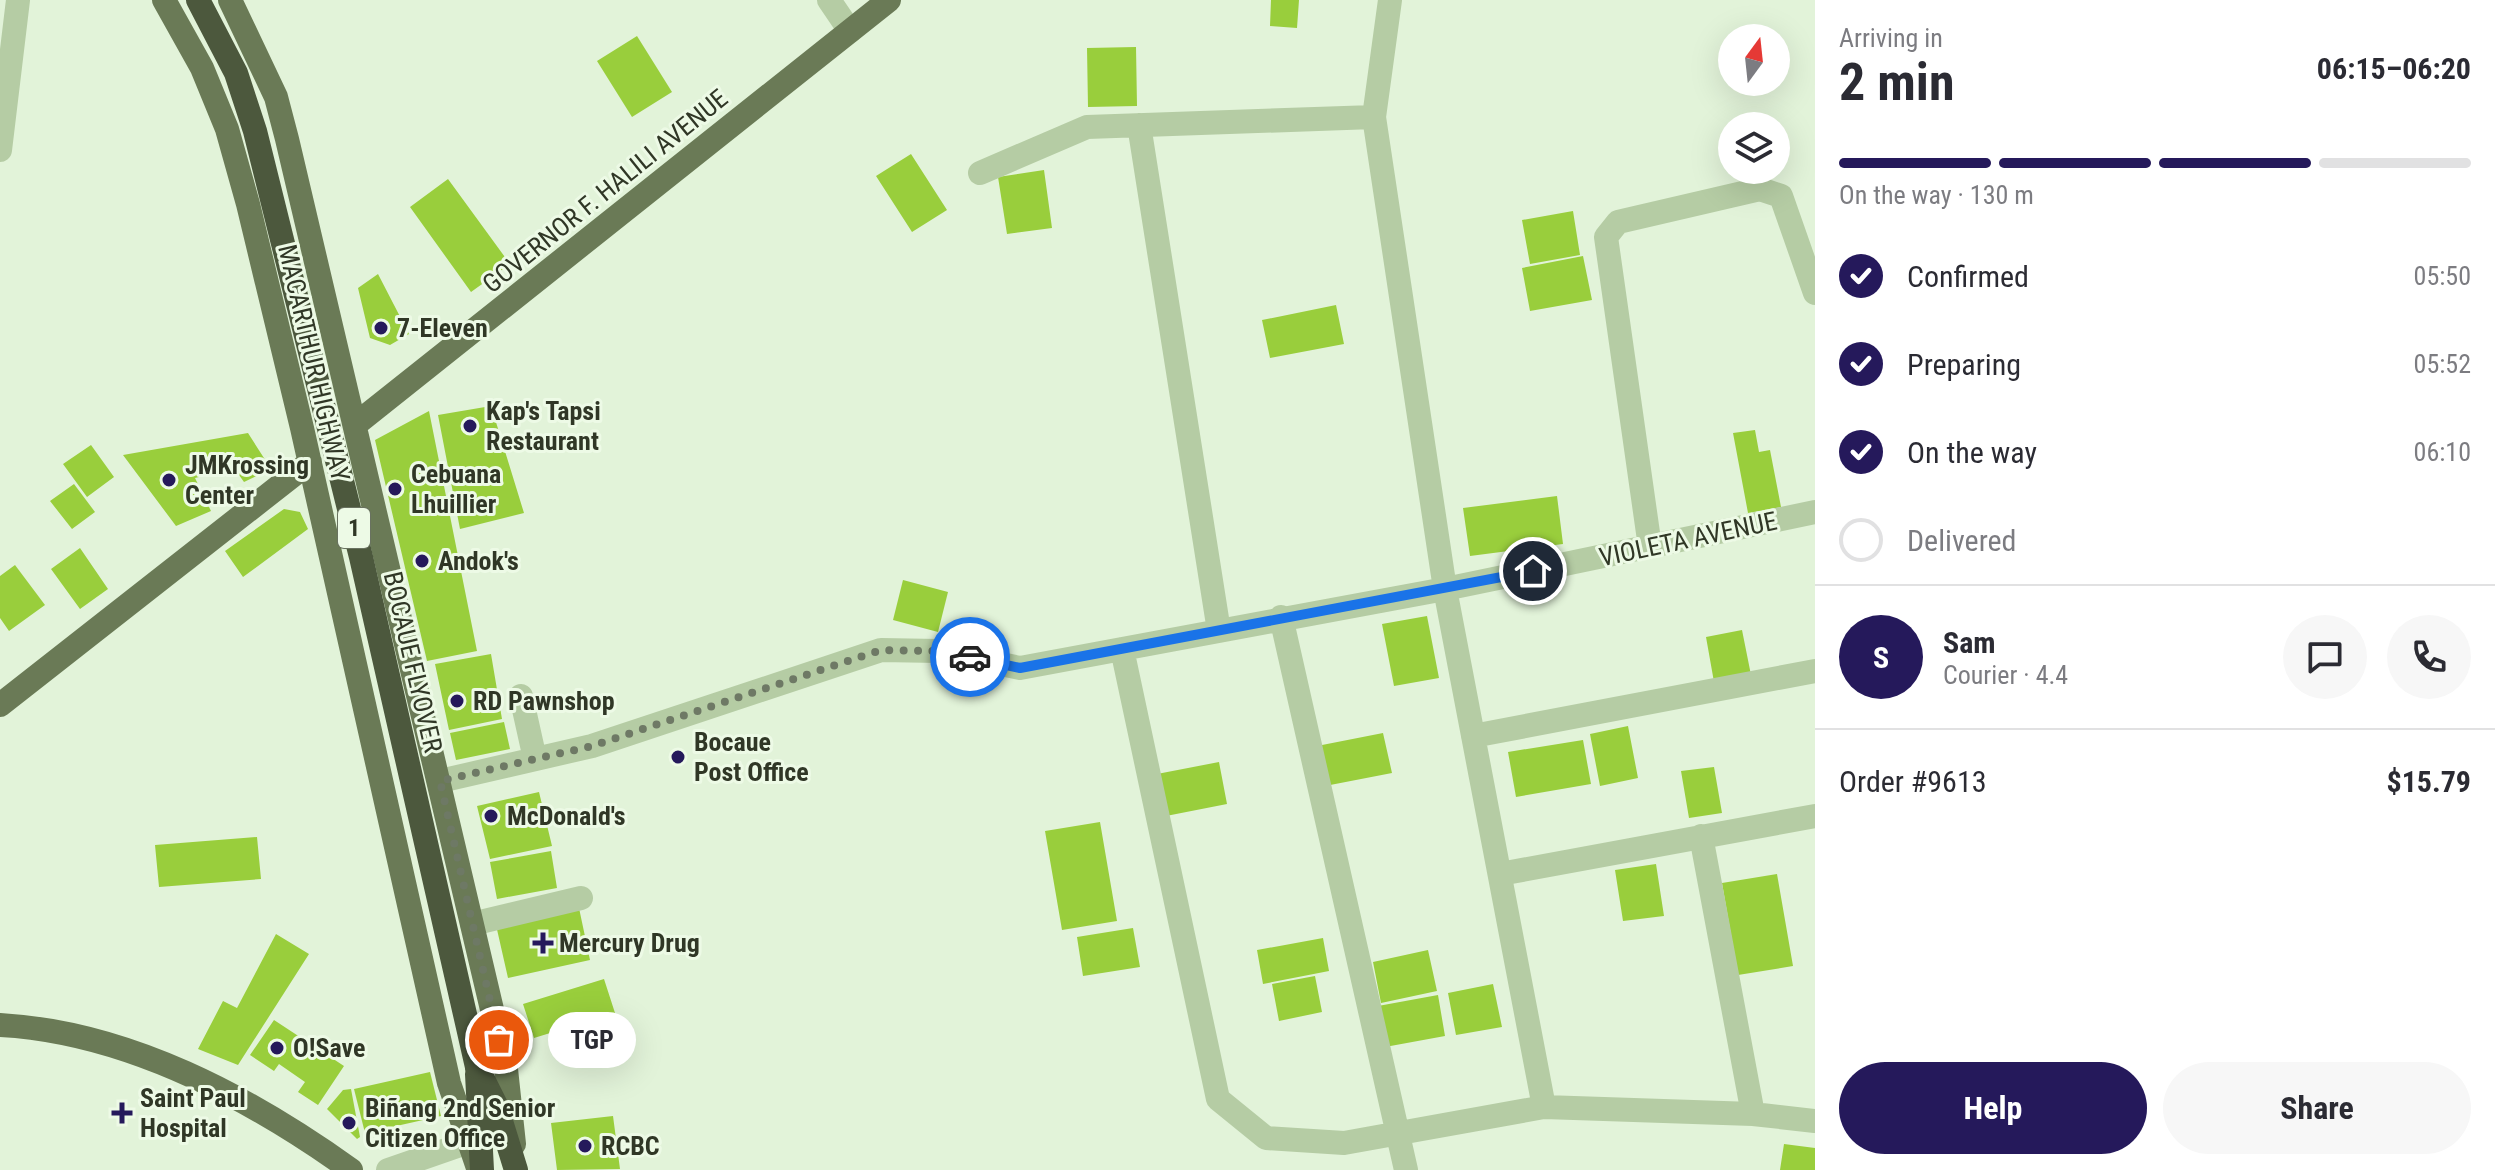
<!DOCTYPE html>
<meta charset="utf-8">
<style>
:root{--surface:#fff;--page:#f7f7f7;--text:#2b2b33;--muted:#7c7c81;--line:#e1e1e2;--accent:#25195b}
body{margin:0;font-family:"Roboto Condensed",sans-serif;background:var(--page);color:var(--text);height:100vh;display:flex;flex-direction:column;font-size:30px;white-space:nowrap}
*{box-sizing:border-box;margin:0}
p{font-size:26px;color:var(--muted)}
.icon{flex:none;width:44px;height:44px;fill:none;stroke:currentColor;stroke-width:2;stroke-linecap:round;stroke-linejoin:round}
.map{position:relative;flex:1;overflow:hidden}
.details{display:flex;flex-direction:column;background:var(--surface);width:680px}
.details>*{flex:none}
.needle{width:52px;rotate:15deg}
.tools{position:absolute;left:1718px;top:24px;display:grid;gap:16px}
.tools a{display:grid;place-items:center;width:72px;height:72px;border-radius:50%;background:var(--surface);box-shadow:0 8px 32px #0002;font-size:40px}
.pin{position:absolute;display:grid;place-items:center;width:68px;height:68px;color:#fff;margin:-34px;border:4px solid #fff;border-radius:50%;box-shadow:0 2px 8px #0007}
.courier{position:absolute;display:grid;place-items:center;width:80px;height:80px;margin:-40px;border:6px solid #1a73e8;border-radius:50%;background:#fff;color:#222;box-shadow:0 2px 10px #0007}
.bubble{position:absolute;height:56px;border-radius:28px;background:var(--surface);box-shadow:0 8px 32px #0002;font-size:26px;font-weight:700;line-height:56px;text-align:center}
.head em{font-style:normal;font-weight:700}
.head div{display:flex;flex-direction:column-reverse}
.head{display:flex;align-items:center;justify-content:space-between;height:136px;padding:0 24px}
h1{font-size:52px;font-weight:700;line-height:60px}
.bar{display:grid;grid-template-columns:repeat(4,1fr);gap:12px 8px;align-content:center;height:96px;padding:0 24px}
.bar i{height:10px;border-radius:6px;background:var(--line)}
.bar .current{background:var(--accent)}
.bar p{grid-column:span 4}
.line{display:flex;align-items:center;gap:20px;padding:0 24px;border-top:2px solid var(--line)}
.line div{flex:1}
.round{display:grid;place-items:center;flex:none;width:84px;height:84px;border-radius:42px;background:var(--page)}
ol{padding:0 24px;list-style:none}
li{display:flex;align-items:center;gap:24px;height:88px}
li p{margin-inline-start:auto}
li .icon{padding:8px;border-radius:50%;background:var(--accent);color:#fff;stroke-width:4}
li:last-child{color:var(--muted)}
li i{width:44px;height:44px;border:4px solid var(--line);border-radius:50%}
.primary-button{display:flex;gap:16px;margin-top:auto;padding:16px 24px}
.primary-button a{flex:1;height:92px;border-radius:48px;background:var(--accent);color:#fff;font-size:32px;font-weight:700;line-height:92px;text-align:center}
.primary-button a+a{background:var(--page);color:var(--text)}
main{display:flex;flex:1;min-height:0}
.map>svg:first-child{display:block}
.building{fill:#99ce3c}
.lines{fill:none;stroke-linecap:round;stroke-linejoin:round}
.minor{stroke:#b5cca4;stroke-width:24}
.major{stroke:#6a7a56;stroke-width:24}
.highway{stroke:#4c583d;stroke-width:24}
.highway-bridge{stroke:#4c583d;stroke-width:24}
.done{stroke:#6e7965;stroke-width:8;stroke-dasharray:0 14.4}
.route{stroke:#1a73e8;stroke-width:10}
.poi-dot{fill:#25195b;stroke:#edfae6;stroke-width:3}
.labels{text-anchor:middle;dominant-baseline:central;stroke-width:6;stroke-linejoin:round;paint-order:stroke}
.shield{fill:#edfae6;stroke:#697260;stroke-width:2}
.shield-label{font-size:24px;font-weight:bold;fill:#303726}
.street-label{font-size:26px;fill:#303726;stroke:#edfae6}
.poi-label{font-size:26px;font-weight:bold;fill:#303726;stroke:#edfae6;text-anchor:start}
</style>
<main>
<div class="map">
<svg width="1815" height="1170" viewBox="0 0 1815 1170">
<rect width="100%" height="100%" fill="#e2f3d9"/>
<path class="building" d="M1271 0H1299L1297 28 1270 26Z
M637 36 672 92 632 117 597 61Z
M1136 47 1137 106 1088 107 1087 48Z
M911 154 947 210 912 232 876 176Z
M1044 170 1052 228 1007 234 998 177Z
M448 179 510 264 471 292 410 207Z
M1573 211 1580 255 1530 264 1522 220Z
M1583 256 1592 300 1530 311 1522 268Z
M378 274 409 334 390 345 370 338 358 288Z
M1336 305 1344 344 1270 358 1262 320Z
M491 406 524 513 460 529 438 415Z
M429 411 477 651 427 661 375 440Z
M1755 430 1759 452 1770 450 1781 507 1748 513 1733 433Z
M248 433 271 469 244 482 234 468 195 478 211 511 176 526 123 455Z
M91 445 114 477 87 497 63 464Z
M74 484 95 512 72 529 50 501Z
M1557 496 1563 544 1470 556 1463 508Z
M284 509 300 512 308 529 243 577 225 551Z
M80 548 108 589 80 609 51 569Z
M15 565 45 605 9 631 0 618V576Z
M903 580 948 592 938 632 893 620Z
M1427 616 1439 678 1394 686 1382 624Z
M1742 630 1751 675 1714 682 1706 637Z
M491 654 502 719 449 730 435 664Z
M504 722 510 749 456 760 450 733Z
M1628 726 1638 778 1600 786 1590 734Z
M1383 733 1392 773 1325 786 1317 746Z
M1583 740 1591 784 1516 797 1508 752Z
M1219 762 1227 804 1166 816 1157 774Z
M1714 767 1722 813 1689 818 1681 771Z
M539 792 552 846 490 859 477 806Z
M1100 822 1117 921 1062 930 1045 831Z
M257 837 261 879 159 887 155 845Z
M551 851 557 888 497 899 490 862Z
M1656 864 1664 916 1623 921 1615 870Z
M1777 874 1793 966 1738 975 1722 883Z
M579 908 590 960 508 978 496 925Z
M1133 928 1140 967 1083 976 1077 937Z
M276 934 309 954 238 1065 198 1049 223 1001 237 1008Z
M1323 938 1329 971 1263 984 1257 950Z
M1428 950 1437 991 1381 1003 1373 962Z
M1315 976 1322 1012 1279 1021 1272 984Z
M604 979 615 1013 534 1038 523 1004Z
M1493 984 1502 1027 1456 1035 1448 993Z
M1438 995 1445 1036 1385 1047 1378 1006Z
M274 1020 344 1066 318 1105 298 1092 305 1082 279 1064 274 1071 250 1055Z
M430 1072 441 1116 365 1133 354 1089Z
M351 1089 360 1137 357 1139 327 1109 343 1090Z
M613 1116 620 1169 557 1170 551 1123Z
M1784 1144 1815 1148V1170H1780Z"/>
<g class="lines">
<path class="minor" d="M829 0 850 31
M1390 0 1374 117 1445 589 1544 1107
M1139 125 1219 631
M0 150 18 0
M980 173 1087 127 1374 117
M1650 547 1606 237 1618 222 1760 189 1781 196 1815 293
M1281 617 1406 1170
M1122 649 1218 1099 1266 1138 1344 1143 1544 1107 1753 1114 1815 1121
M521 696 535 759
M1473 736 1815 671
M440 781 592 746 881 650 938 651 1020 668 1445 589 1815 512
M1701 836 1753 1114
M1500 874 1815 816
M472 924 581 898
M388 1170 469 1142"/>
<path class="major" d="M164 0 202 68 227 129 248 204 302 428 449 1083 478 1168
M230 0 276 97 287 139 506 1069 514 1144
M356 424 889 0
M0 705 310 462
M0 1025C128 1032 249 1097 351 1170"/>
<path class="highway" d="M477 1067 496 1105 516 1170
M477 1074 482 1170"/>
<path class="highway-bridge" d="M198 0 236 73 255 131 361 557 477 1067"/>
</g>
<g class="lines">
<path class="done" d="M499 1040 440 781 592 746 881 650 938 651 970 657"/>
<path class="route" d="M970 657 1020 668 1533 571"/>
</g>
<g class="poi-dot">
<circle cx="381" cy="328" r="8"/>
<circle cx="470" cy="426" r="8"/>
<circle cx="169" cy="480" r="8"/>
<circle cx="395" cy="489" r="8"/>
<circle cx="422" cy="561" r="8"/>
<circle cx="457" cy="701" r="8"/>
<circle cx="678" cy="757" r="8"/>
<circle cx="491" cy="816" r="8"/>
<path d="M539 931h8v8h8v8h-8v8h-8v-8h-8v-8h8z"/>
<circle cx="277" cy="1048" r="8"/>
<path d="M118 1101h8v8h8v8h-8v8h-8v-8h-8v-8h8z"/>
<circle cx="349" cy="1123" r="8"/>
<circle cx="585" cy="1146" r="8"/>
</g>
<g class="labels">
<rect class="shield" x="338" y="508" width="32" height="40" rx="6"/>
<g class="shield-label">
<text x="354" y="528">1</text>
</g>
<g class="street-label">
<text transform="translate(605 191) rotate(-39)">GOVERNOR F. HALILI AVENUE</text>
<text transform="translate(314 363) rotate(77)">MACARTHUR HIGHWAY</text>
<text transform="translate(1688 539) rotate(-12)">VIOLETA AVENUE</text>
<text transform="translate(413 662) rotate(77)">BOCAUE FLYOVER</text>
</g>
<g class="poi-label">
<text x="397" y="328">7-Eleven</text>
<text x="486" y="411">Kap's Tapsi<tspan x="486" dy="30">Restaurant</tspan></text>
<text x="185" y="465">JMKrossing<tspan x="185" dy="30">Center</tspan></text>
<text x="411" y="474">Cebuana<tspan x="411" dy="30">Lhuillier</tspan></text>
<text x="438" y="561">Andok's</text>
<text x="473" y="701">RD Pawnshop</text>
<text x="694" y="742">Bocaue<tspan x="694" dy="30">Post Office</tspan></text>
<text x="507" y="816">McDonald's</text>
<text x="559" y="943">Mercury Drug</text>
<text x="293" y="1048">O!Save</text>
<text x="140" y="1098">Saint Paul<tspan x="140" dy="30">Hospital</tspan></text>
<text x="365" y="1108">Biñang 2nd Senior<tspan x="365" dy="30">Citizen Office</tspan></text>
<text x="601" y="1146">RCBC</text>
</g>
</g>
</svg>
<div class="tools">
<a><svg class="needle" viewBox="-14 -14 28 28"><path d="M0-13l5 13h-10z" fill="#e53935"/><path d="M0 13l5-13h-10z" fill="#7c7c81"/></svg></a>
<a><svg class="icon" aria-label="layers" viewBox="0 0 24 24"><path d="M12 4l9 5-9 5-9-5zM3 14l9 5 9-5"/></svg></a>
</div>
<div class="pin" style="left:499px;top:1040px;background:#ea580c"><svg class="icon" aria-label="bag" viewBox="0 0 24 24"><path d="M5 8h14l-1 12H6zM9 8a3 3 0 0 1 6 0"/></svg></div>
<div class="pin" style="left:1533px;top:571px;background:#1f2937"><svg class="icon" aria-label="home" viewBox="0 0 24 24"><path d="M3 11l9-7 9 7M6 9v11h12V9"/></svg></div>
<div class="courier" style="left:970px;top:657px"><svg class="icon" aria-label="car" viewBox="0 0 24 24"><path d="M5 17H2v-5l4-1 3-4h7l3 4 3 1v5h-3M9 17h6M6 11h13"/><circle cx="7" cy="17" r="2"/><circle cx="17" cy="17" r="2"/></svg></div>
<div class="bubble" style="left:548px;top:1012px;width:88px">TGP</div>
</div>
<section class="details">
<div class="head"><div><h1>2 min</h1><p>Arriving in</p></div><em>06:15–06:20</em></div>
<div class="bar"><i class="current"></i><i class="current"></i><i class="current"></i><i></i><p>On the way · 130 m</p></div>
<ol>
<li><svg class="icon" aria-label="check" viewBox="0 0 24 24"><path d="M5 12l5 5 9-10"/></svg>Confirmed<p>05:50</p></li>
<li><svg class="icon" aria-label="check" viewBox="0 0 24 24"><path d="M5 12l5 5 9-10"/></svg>Preparing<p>05:52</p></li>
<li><svg class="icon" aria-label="check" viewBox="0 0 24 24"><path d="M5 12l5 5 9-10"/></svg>On the way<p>06:10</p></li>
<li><i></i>Delivered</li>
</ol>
<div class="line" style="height:144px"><b class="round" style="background:var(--accent);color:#fff">S</b><div><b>Sam</b><p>Courier · 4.4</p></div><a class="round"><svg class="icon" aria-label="chat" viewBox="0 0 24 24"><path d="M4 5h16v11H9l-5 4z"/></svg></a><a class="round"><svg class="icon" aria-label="phone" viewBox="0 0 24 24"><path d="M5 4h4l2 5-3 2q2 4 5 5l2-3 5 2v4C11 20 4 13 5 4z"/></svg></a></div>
<div class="line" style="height:104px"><div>Order #9613</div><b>$15.79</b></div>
<div class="primary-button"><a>Help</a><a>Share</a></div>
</section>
</main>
